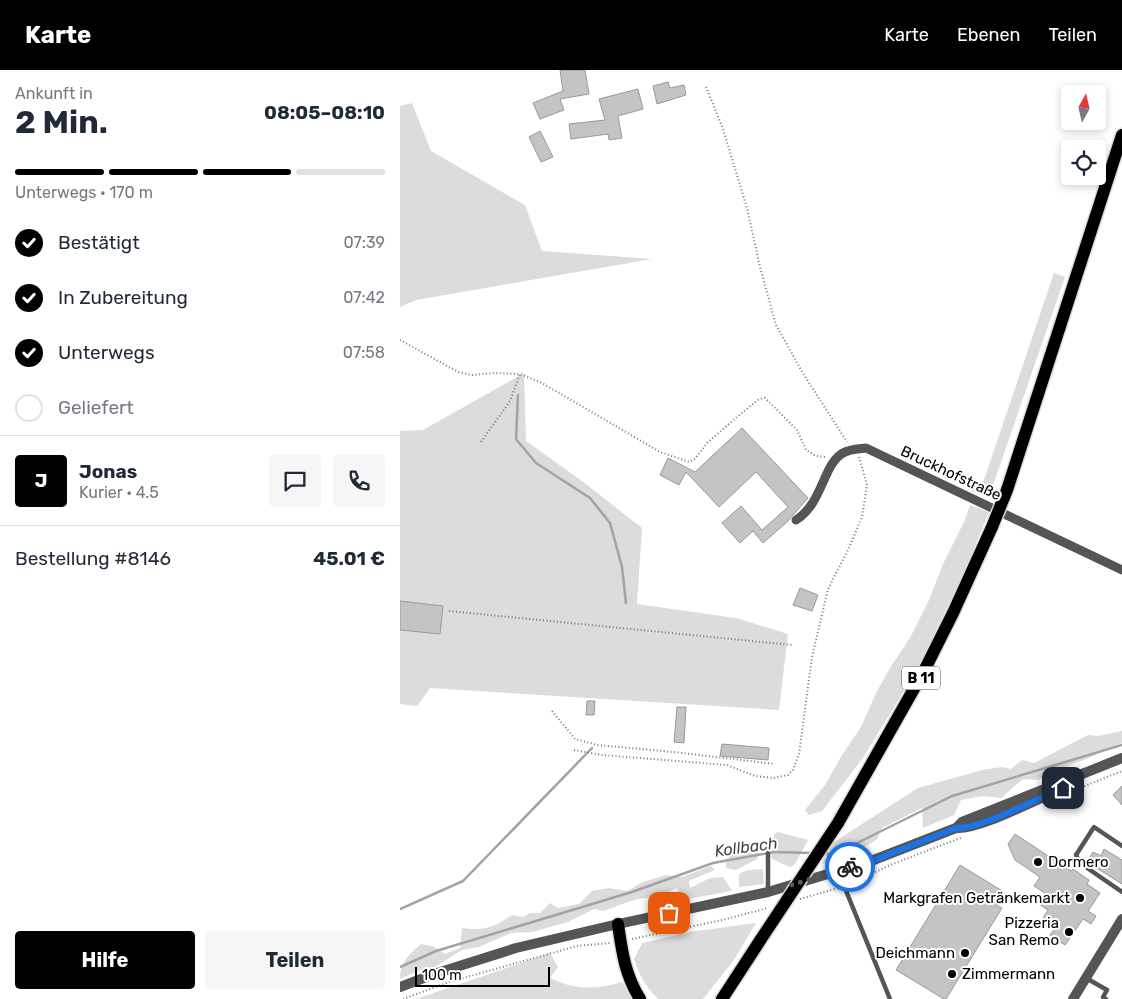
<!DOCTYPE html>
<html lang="de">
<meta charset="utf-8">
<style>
:root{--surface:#fff;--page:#f6f6f7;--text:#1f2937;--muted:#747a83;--line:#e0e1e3;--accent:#000}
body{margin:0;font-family:Rubik,sans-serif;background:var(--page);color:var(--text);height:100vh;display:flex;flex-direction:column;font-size:19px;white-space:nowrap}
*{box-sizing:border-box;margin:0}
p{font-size:16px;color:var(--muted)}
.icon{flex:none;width:28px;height:28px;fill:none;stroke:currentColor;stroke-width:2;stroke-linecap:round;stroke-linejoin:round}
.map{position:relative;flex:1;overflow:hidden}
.panel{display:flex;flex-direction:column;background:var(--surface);width:400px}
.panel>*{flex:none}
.needle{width:32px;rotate:8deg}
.fabs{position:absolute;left:661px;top:15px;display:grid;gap:10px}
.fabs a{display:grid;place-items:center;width:45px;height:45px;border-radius:5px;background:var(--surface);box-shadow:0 2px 8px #0003;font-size:25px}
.scale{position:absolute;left:15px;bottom:12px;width:135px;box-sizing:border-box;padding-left:5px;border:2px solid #000;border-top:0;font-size:14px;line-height:18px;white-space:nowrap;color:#000;-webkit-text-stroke:4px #fff;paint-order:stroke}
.pin{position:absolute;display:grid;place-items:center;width:42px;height:42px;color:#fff;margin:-21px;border-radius:10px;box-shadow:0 2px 8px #0006}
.courier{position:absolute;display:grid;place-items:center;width:50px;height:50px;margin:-25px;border:4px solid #1a73e8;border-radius:50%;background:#fff;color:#222;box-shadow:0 1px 6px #0007}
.overview em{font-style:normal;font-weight:700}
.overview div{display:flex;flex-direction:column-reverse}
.overview{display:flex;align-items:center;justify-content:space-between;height:85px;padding:0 15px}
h1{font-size:32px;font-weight:700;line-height:38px}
.bar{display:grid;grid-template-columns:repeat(4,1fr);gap:8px 5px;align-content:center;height:60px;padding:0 15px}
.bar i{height:6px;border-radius:4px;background:var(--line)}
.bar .active{background:var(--accent)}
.bar p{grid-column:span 4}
.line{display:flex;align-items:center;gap:12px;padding:0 15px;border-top:1px solid var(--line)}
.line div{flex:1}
.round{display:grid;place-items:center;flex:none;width:52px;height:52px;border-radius:5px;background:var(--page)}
ol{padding:0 15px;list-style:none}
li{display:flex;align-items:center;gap:15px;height:55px}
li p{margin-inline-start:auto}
li .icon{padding:5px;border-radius:50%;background:var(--accent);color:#fff;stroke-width:4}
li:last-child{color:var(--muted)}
li i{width:28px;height:28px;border:2px solid var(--line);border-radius:50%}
.button{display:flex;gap:10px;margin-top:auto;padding:10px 15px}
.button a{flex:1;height:58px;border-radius:5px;background:var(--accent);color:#fff;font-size:20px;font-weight:700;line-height:58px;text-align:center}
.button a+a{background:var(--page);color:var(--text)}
header{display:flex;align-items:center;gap:30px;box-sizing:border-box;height:70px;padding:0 25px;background:var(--accent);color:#fff}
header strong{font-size:24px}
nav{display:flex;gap:28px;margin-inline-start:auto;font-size:18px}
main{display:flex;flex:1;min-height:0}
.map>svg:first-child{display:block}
.green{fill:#dcdcdc}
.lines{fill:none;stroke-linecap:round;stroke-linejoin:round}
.stream{stroke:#a3a3a3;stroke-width:2.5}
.building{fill:#c4c4c4;stroke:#999}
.primary-casing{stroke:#dbdbdb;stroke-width:15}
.path{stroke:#777;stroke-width:2;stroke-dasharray:1 2.5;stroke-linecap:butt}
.service{stroke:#555;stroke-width:4.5}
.minor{stroke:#555;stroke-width:9}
.tertiary{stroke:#555;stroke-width:10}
.primary{stroke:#000;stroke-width:12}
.primary-bridge-casing{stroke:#dbdbdb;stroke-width:15;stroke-linecap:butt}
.primary-bridge{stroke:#000;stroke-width:12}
.done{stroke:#595959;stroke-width:5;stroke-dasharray:0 9}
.route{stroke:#1a73e8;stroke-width:6}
.poi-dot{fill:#000;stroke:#fff;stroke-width:2}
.labels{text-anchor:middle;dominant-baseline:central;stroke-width:4;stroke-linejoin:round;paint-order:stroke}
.shield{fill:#fff;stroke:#4c4c4c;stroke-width:1}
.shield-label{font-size:14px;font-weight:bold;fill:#000}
.street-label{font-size:15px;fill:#000;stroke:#fff}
.poi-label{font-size:15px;fill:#000;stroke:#fff;text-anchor:end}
.water-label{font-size:16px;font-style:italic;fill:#444;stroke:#fff}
</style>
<header>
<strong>Karte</strong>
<nav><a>Karte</a><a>Ebenen</a><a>Teilen</a></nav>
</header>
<main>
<section class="panel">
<div class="overview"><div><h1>2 Min.</h1><p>Ankunft in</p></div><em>08:05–08:10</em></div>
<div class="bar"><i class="active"></i><i class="active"></i><i class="active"></i><i></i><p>Unterwegs · 170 m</p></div>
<ol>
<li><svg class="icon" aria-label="check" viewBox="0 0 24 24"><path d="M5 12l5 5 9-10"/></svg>Bestätigt<p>07:39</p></li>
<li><svg class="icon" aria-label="check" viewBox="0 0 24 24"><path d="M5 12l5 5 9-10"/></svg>In Zubereitung<p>07:42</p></li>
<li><svg class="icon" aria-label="check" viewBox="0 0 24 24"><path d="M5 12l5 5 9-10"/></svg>Unterwegs<p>07:58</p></li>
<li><i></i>Geliefert</li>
</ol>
<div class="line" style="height:90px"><b class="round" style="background:var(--accent);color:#fff">J</b><div><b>Jonas</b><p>Kurier · 4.5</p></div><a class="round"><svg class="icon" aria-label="chat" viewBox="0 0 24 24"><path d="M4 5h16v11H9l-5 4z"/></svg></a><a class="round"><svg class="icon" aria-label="phone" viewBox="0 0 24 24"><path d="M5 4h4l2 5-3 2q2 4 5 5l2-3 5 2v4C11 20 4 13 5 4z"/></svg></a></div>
<div class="line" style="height:65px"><div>Bestellung #8146</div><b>45.01 €</b></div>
<div class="button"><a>Hilfe</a><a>Teilen</a></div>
</section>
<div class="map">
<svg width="722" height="929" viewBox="0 0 722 929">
<rect width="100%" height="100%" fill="#fff"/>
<path class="green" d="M12 33 31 81 125 135 142 181 252 189 16 230 0 237V36Z
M654 203 665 207 590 424 570 421 582 413 585 407Z
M124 303 126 371 186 414 242 458 237 534 336 548 388 564 379 640 30 618 17 636 0 634V560L40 564 43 537 0 531V361L23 360Z
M570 435 589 442 562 507 516 601 463 688 422 741 409 745 405 740 425 715 442 685 461 657 476 623 490 598 511 566 529 530 543 494 565 450Z
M722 661V673L684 690 650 702 638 710 623 709 601 728 583 726 561 730 554 745 523 758 522 738 482 758 477 769 468 775 422 794 434 772 518 718 582 700 602 697 611 699 622 690 634 693 688 665 698 666Z
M378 762 408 770 395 794 390 797 374 790 371 787 374 764Z
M352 773 360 780 357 789 336 800 326 798 327 788Z
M311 796 315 800 289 811 290 818 310 808 323 807 332 821 282 830 277 818 257 827 237 829 203 841 194 839 168 852 132 862 111 863 79 877 62 880 35 897 22 899 0 909C0 893 9 884 21 874L32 876 45 884 60 878 62 858C85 861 93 858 112 845L123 847 130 843H140L150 833 158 838 179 834 192 821 209 818 227 821 243 812 266 805 282 807Z
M363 799 364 814 339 817V804L348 800Z
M356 853 334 890 303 929H258C246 917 239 905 234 889L242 873 296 861Z
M150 883 158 897 150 908C175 920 195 920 222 912L233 929H16Z"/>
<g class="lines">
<path class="stream" d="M118 325 116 369 136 393 190 428 210 453 222 497 226 533
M422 784H435L552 726 722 675
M0 839 63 811 192 678
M0 897 36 881 232 822 313 793 374 782 411 783"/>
</g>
<path class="building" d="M160 0H185L189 24 160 29 164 40 140 49 133 33 163 21Z
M268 12 270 18 284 15 286 25 257 34 253 16Z
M238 19 243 39 218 46 222 68 209 70 208 64 171 69 169 54 205 50 199 29Z
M140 61 153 87 141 92 129 67Z
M342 358 408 428 387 452 363 473 353 461 340 473 322 453 341 436 362 460 388 437 356 402 319 437 286 402 279 415 260 405 268 388 295 402Z
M400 518 418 525 412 541 393 535Z
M0 531 43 536 40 564 0 560Z
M187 631H195L194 645H186Z
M277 637H286L284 673 274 672Z
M322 674 369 678 368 690 320 686Z
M722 716V735L713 725Z
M615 764 671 801 673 799 689 810 687 814 700 823 688 841 696 846 691 854 683 849 665 875 650 865 656 857 643 848 648 840 639 834 646 824 634 816 640 807 615 790 608 774Z
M704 779 722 790V814L687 792 693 782 701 786Z
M560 795 604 822 596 835 602 838 546 929H544L496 900Z"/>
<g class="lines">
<g class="primary-casing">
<path id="primary" d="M607 420 722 65
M438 753 524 601 553 543 592 457
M218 854C222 882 225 905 240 929
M322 929 361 869"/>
</g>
<path class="path" d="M306 17 323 59 347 138 360 197 376 255 404 305 447 372
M0 270 58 302 72 305 94 303 120 304 142 313 260 382 289 392 295 389 307 373 337 347 359 329 365 328 397 360 406 380 416 386 425 387
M81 372 110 331 120 304
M49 541 392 575
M152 641 175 669 197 675 274 682 375 694
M174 680 202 685 327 695 355 706 374 708 388 705 393 700 399 684 412 587 428 519 448 480 462 447 467 415 459 387
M655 728 722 701
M450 814 490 795 563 767
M400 829 438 818
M232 869 322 850 368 838
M3 929 49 912 177 876 210 873"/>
<path class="service" d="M722 776 694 757 676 785 680 793 722 822
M368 779V821
M438 801 490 929
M686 908 707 920 703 927 706 929"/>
<path class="minor" d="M396 450C423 433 423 394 443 383 450 379 458 379 466 378L722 500"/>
<path class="tertiary" d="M557 758C579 759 624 735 646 726
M0 917 34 904 116 878 218 854 368 822 471 791 556 758 562 752 722 688
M673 929 722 849"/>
<use href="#primary" class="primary"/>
<g class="primary-bridge-casing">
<path id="primary-bridge" d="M592 457 607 420
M361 869 438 753"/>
</g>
<use href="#primary-bridge" class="primary-bridge"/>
</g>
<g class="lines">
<path class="done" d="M269 843 368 822 450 797"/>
<path class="route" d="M450 797 472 791 556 758C582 759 636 729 663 718"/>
</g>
<g class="poi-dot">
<circle cx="638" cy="792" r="5"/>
<circle cx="680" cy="828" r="5"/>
<circle cx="669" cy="862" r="5"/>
<circle cx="565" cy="883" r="5"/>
<circle cx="552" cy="904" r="5"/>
</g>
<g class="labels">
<rect class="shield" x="502" y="596.5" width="38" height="23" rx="4"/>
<g class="shield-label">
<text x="521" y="608">B 11</text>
</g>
<g class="street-label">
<text transform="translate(551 403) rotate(25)">Bruckhofstraße</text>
</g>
<g class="poi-label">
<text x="648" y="792" text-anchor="start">Dormero</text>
<text x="670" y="828">Markgrafen Getränkemarkt</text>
<text x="659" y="853">Pizzeria<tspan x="659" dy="17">San Remo</tspan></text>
<text x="555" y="883">Deichmann</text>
<text x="562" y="904" text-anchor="start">Zimmermann</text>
</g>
<g class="water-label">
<text transform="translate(346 777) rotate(-8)">Kollbach</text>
</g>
</g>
</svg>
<div class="fabs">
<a><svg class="needle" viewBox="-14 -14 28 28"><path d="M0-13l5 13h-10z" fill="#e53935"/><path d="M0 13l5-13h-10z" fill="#747a83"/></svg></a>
<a><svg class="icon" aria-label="locate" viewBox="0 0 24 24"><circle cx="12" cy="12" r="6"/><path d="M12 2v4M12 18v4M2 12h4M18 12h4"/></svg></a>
</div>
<div class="scale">100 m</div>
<div class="pin" style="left:269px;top:843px;background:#ea580c"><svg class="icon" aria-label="bag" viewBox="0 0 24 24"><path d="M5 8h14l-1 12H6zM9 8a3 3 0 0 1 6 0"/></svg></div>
<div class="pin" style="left:663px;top:718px;background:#1f2937"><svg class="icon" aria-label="home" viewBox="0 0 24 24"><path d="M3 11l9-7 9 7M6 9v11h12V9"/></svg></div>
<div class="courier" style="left:450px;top:797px"><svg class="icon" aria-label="bike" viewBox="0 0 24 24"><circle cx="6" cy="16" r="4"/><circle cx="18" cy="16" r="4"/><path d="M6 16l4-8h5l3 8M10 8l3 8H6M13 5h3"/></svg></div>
</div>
</main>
